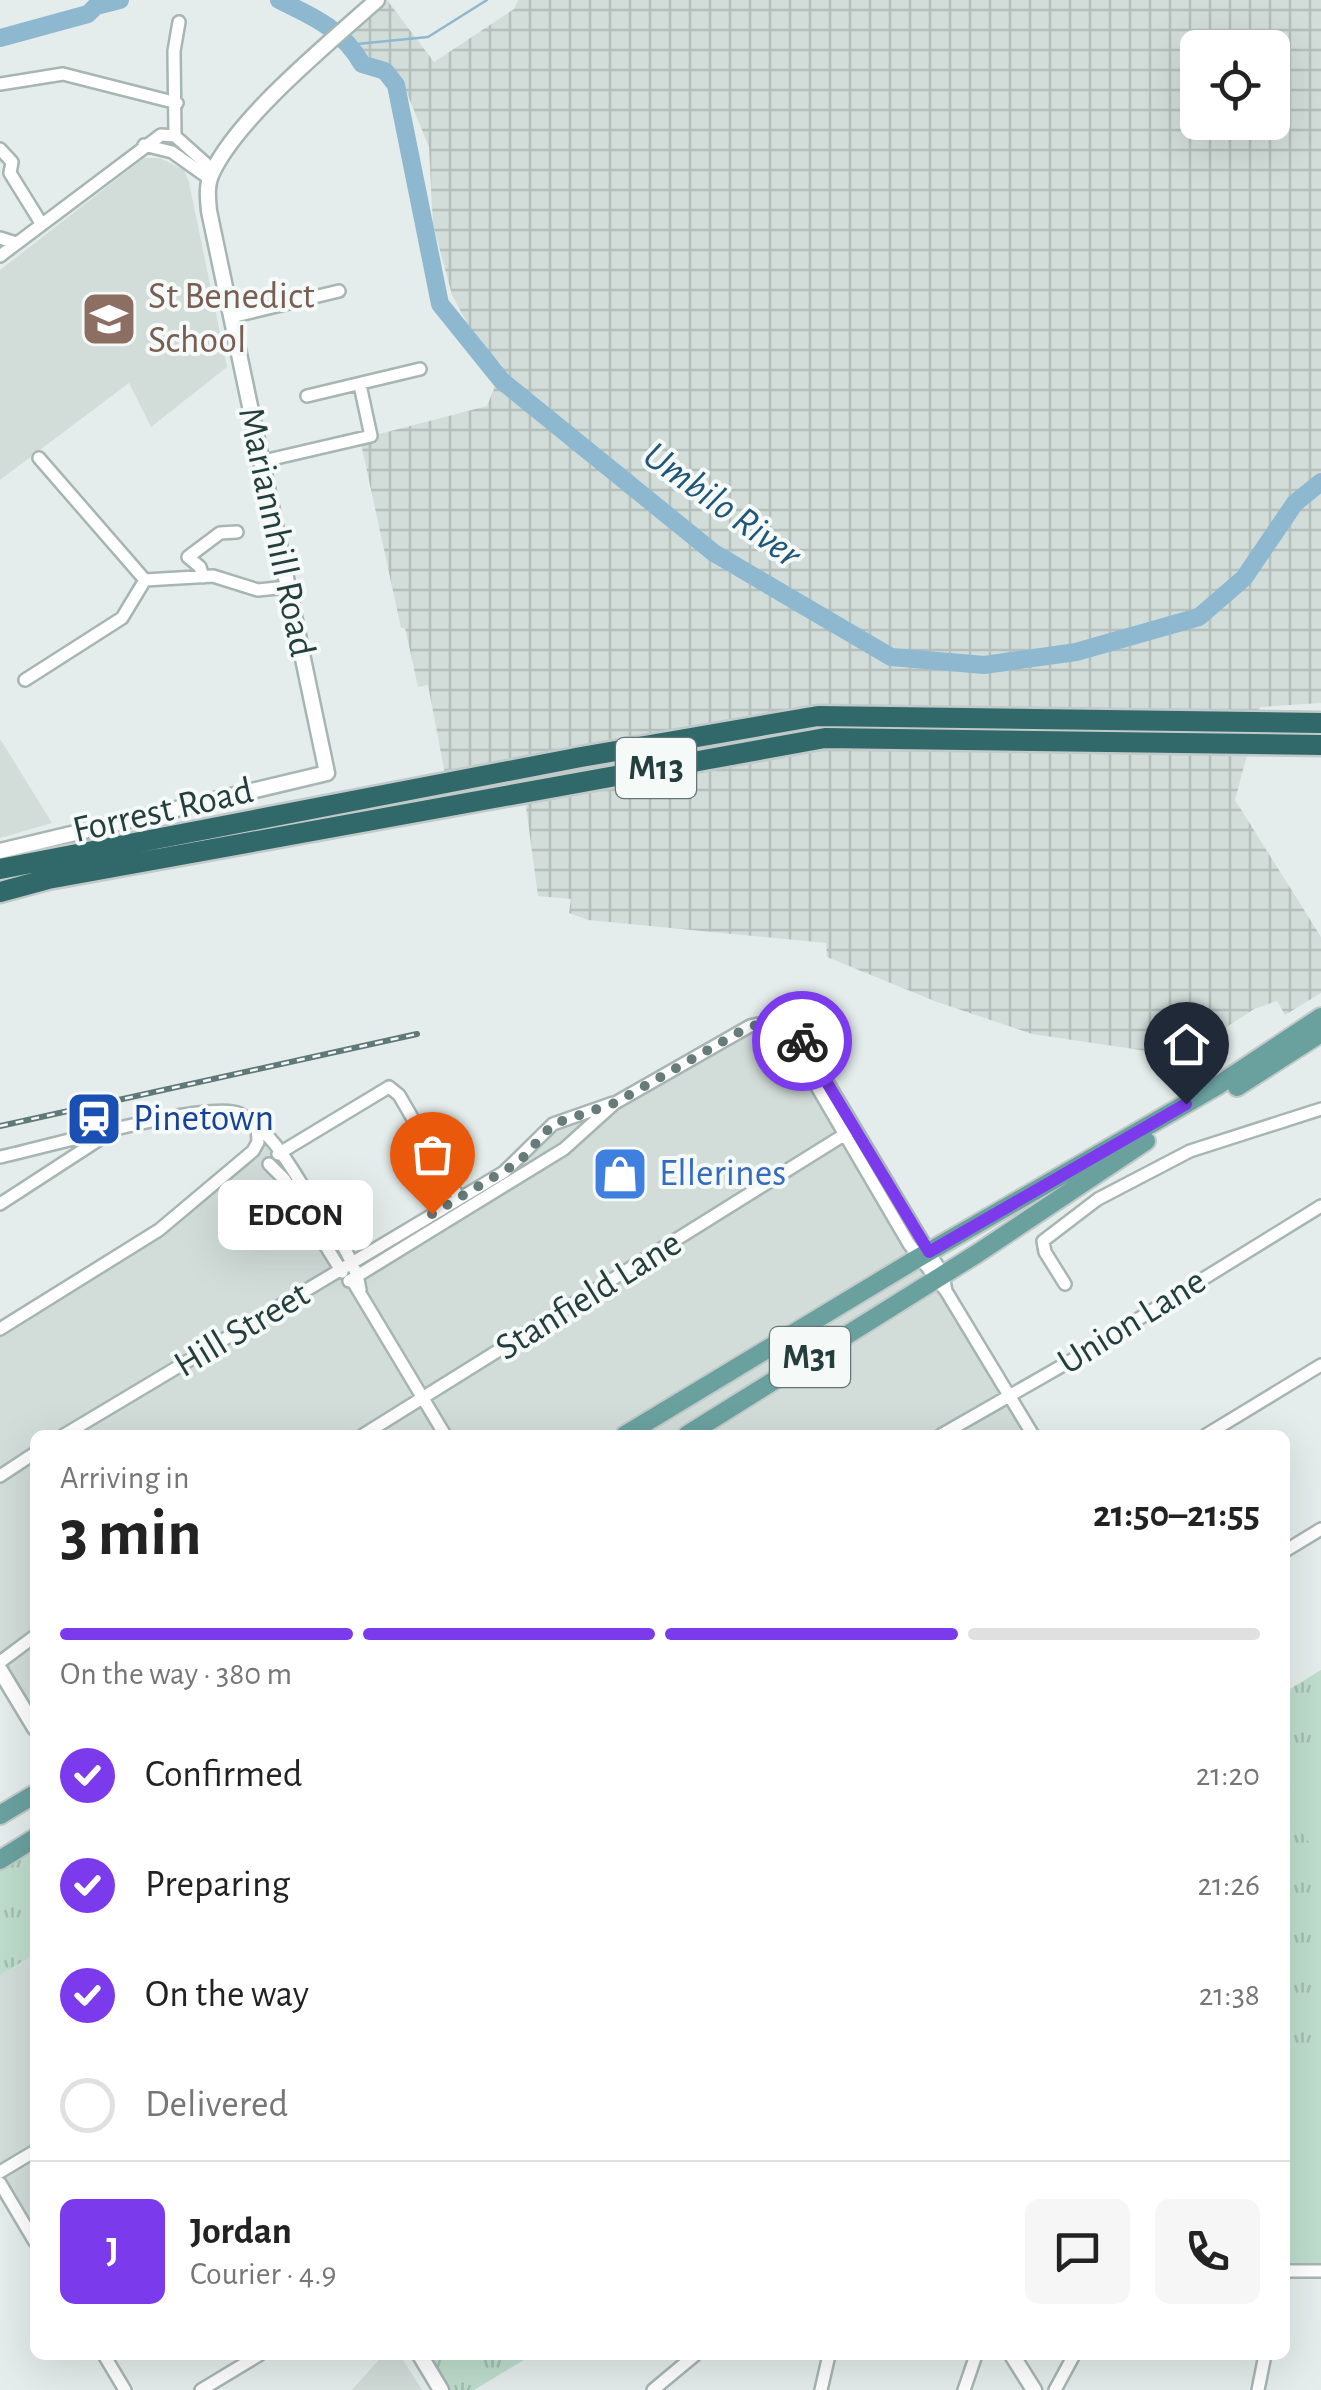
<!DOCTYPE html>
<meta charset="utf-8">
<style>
:root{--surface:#fff;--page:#f6f6f6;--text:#222;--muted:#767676;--line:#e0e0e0;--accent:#7c3aed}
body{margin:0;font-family:"Alegreya Sans",sans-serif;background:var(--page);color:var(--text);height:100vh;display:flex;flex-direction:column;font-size:38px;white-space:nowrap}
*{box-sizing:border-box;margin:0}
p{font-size:32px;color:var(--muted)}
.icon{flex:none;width:55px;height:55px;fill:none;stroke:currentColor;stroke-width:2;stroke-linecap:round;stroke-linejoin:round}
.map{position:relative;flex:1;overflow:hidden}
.side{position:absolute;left:30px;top:1430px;width:1260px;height:930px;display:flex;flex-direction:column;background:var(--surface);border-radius:15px;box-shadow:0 10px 40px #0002}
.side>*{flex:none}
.buttons{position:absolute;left:1180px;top:30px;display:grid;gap:20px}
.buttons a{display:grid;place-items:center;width:110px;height:110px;border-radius:15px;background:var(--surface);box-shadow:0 10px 40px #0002;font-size:50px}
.pin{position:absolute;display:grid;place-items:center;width:85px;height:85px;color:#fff;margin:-102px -42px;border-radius:50% 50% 50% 0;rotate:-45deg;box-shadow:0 0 10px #0007}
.pin .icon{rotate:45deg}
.courier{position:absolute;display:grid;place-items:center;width:100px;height:100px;margin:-50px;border:8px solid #7c3aed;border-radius:50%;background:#fff;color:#222;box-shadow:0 2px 12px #0007}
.bubble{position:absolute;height:70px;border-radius:15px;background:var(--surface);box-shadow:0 10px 40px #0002;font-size:32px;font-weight:700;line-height:70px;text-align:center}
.head em{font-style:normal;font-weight:700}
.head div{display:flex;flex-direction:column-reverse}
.head{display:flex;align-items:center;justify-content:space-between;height:170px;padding:0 30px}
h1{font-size:65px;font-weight:700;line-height:75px}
.bar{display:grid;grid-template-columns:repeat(4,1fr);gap:15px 10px;align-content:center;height:120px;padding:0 30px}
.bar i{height:12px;border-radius:8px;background:var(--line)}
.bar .active{background:var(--accent)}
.bar p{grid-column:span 4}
.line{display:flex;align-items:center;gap:25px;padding:0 30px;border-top:2px solid var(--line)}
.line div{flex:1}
.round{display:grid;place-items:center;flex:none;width:105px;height:105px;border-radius:15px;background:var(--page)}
ol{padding:0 30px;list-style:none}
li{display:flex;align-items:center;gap:30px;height:110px}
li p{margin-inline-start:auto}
li .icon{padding:10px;border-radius:50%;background:var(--accent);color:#fff;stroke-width:4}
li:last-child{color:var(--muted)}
li i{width:55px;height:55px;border:5px solid var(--line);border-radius:50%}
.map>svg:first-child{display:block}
.built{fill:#d2ddda}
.industrial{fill:url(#industrial-grid);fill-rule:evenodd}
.park{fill:url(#park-tufts)}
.pitch{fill:#beddcd}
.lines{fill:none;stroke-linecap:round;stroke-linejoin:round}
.stream{stroke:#8eb7d0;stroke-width:2.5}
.river{stroke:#8eb7d0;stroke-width:18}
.minor-casing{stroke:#a7b5b3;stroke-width:16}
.tertiary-casing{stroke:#a7b5b3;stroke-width:19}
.primary-casing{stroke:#c2c9c9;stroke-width:22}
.motorway-casing{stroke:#c2c9c9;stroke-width:25}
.minor{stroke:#fff;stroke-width:11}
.tertiary{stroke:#fff;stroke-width:14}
.primary{stroke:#6aa19f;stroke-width:18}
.motorway{stroke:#316869;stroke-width:20}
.rail-casing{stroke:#5f7978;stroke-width:6}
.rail{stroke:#f5f9f8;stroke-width:2.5;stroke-dasharray:8;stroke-linecap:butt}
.done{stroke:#677b7a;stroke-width:10;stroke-dasharray:0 18}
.route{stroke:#7c3aed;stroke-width:12}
.labels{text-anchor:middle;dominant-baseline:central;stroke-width:8;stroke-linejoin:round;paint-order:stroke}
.shield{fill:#f5f9f8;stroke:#637675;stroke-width:2.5}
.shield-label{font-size:35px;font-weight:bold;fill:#243e3d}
.education-label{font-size:38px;fill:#785e54;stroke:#f5f9f8;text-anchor:start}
.street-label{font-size:38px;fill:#243e3d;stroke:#f5f9f8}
.transit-label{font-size:38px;fill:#164399;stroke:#f5f9f8;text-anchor:start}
.shop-label{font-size:38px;fill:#366cbe;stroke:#f5f9f8;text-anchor:start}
.water-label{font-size:40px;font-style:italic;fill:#205678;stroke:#f5f9f8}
</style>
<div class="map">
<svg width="1321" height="2390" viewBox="0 0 1321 2390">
<defs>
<pattern id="industrial-grid" width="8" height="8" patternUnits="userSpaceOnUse" patternTransform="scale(2.5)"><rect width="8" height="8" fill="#d2ddda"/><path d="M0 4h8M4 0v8" fill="none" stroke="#b4bfbc"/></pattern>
<pattern id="park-tufts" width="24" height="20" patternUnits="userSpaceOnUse" patternTransform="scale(2.5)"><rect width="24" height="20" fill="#beddcd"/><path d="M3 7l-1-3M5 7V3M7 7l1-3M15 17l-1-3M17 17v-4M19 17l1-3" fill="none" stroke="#a3bfb1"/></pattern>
</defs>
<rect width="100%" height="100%" fill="#e4edeb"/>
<path class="built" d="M144 158H160L184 170 189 182 227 367 151 427 129 383 0 480V270Z
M0 739 7 750 52 823 0 838Z
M750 1026 783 1027 934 1281 1033 1435H35V1727L0 1670V1329L160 1231 254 1152 257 1125 352 1263 519 1162 539 1138Z
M35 1954V2241L0 2182V1975Z
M383 2355H400L422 2390H352Z"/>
<path class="industrial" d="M378 0H387L434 62 514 9 518 0H1321V703L1260 707 1235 800 1321 937V993L1285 1015 1277 1001 1254 1009 1210 1038 1147 1051 1032 1034 937 1002 827 957 826 943 588 920 569 913 571 899 538 896 520 762 445 774 428 685 418 687 405 628H401L360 439 487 406 503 366 477 341 452 295 433 224 429 147 402 81 388 64 365 55 342 32ZM1198 48H1272V122H1198Z"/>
<path class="park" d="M1321 1670V2271H1285V1692Z
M35 1839V1954L0 1975V1860Z
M420 2355H532L474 2390H442Z"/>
<path class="pitch" d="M1321 1766V1836L1310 1844 1285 1810V1792Z
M1321 2041V2245L1285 2244V2047Z"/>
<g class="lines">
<path class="stream" d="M348 39 357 44 428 37 487 0"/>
<path class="river" d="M279 0C314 17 342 29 362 64L385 71 396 85 440 304 502 381 714 553 891 657 984 665 1076 652 1199 617 1244 578 1295 503 1321 482
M0 38 88 14 96 6 120 0"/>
<g class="minor-casing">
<path id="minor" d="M0 84 63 74 177 103
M175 136 174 51 179 22
M144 145 172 152 210 179
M0 149 12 162 10 173 41 223
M0 238 16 243
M0 256 161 135 175 136 213 170
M231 317 339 291
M307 396 420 369
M39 458 145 580 213 576 258 590 287 587
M259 462 371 436 360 385
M203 577 200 567 188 557 220 533 237 532
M25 680 122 618 145 580
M793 1033 803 1063 909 1244 946 1291 1033 1435
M278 1154 389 1087 399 1095 459 1198
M0 1157C43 1148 211 1099 240 1114 272 1131 290 1166 309 1196 327 1223 356 1257 360 1290
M269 1164 284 1179 342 1272
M0 1204 100 1139
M349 1281 564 1149 615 1103 750 1026C773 1019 793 1029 807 1048L943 1275 946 1291
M1065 1284 1045 1252 1043 1241 1098 1199 1190 1151 1321 1109
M355 1285 445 1435
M0 1329 159 1230 253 1151 258 1142 257 1125
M64 1435 504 1172 553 1124 613 1103
M363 1435 855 1128
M941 1435 1072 1360 1321 1206
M1206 1435 1321 1365
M0 1476 35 1453
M1285 1551 1321 1529
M0 1662 35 1636
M0 2172 35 2151
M0 2183 35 2242
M1285 2271H1321
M104 2355 125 2390
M201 2390 259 2355
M653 2390 695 2355
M821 2390 829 2355
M964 2390 976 2355
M1055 2390 1074 2355
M1258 2390 1265 2355"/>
</g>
<g class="tertiary-casing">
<path id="tertiary" d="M0 851 327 773 209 211C208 199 206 185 212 173 238 117 329 43 377 0
M0 1670 35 1728
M420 2355 441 2390
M1012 2355 1034 2390"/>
</g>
<g class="primary-casing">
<path id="primary" d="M1237 1087 1321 1033
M625 1435 918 1258 1217 1086 1321 1017
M687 1435 978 1253 1146 1141
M0 1815 35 1794
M0 1860 35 1838"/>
</g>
<g class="motorway-casing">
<path id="motorway" d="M0 869 581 757 818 716 1321 723
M0 892 48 879 825 738 1321 745"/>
</g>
<use href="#minor" class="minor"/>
<use href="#tertiary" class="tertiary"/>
<use href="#primary" class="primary"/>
<use href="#motorway" class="motorway"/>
<g class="rail-casing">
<path id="rail" d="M0 1126 417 1034"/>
</g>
<use href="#rail" class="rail"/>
</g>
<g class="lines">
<path class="done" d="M432 1214 519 1162 553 1124 615 1103 750 1026 773 1024 802 1041"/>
<path class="route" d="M802 1041 929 1252 1186 1104"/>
</g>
<defs>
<g id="school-square" transform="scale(2.875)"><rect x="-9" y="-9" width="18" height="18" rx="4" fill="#8d6e63" stroke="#f5f9f8"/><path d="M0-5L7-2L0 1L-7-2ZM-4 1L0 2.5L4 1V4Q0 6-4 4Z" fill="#fff"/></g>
<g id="station-square" transform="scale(2.875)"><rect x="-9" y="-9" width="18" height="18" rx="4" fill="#1a4fb4" stroke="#f5f9f8"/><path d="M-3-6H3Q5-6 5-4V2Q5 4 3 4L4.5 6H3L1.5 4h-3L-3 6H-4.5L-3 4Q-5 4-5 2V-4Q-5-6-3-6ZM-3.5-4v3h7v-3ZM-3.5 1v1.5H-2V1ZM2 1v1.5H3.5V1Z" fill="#fff"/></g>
<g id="shop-square" transform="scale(2.875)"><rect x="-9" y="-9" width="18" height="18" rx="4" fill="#3f7fe0" stroke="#f5f9f8"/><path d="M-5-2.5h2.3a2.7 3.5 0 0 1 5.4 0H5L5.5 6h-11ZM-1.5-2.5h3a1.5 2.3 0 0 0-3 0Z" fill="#fff"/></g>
</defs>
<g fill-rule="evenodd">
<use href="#school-square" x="109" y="319"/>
<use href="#station-square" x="94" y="1119"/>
<use href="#shop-square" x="620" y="1174"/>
</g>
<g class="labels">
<g class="shield">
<rect x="616" y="738" width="80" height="60" rx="8"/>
<rect x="770" y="1327" width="80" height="60" rx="8"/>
</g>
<g class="shield-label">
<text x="656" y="768">M13</text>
<text x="810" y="1357">M31</text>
</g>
<g class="education-label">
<text x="148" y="297">St Benedict<tspan x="148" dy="44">School</tspan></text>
</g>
<g class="street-label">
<text transform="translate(276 532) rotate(78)">Mariannhill Road</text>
<text transform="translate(163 811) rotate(-13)">Forrest Road</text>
<text transform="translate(589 1296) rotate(-32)">Stanfield Lane</text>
<text transform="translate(1132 1322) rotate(-32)">Union Lane</text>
<text transform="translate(242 1330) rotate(-31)">Hill Street</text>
</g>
<g class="transit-label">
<text x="133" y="1119">Pinetown</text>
</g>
<g class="shop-label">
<text x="659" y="1174">Ellerines</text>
</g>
<g class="water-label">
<text transform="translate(722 505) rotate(36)">Umbilo River</text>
</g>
</g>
</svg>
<div class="buttons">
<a><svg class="icon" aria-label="locate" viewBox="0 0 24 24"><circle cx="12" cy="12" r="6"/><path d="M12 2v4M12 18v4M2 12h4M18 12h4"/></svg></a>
</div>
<div class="pin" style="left:432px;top:1214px;background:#ea580c"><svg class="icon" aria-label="bag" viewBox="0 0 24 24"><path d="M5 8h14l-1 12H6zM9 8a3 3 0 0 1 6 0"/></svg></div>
<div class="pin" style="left:1186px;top:1104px;background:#1f2937"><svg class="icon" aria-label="home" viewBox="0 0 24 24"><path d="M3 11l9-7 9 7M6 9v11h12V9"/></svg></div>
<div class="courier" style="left:802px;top:1041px"><svg class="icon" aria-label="bike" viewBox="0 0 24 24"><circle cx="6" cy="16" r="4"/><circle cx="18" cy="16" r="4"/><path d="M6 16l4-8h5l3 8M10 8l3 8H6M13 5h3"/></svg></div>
<div class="bubble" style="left:218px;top:1180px;width:155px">EDCON</div>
<section class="side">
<div class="head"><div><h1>3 min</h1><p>Arriving in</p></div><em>21:50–21:55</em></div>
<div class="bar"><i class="active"></i><i class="active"></i><i class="active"></i><i></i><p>On the way · 380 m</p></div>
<ol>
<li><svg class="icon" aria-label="check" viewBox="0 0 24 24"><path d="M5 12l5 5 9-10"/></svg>Confirmed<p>21:20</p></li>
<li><svg class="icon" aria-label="check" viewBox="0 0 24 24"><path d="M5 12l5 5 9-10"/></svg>Preparing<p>21:26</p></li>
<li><svg class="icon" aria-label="check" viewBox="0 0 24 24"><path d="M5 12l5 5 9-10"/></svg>On the way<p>21:38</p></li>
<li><i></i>Delivered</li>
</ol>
<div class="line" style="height:180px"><b class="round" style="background:var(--accent);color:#fff">J</b><div><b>Jordan</b><p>Courier · 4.9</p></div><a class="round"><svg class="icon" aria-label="chat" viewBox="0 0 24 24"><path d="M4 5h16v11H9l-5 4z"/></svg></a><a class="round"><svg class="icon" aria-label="phone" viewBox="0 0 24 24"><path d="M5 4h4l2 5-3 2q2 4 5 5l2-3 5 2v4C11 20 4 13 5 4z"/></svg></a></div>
</section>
</div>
